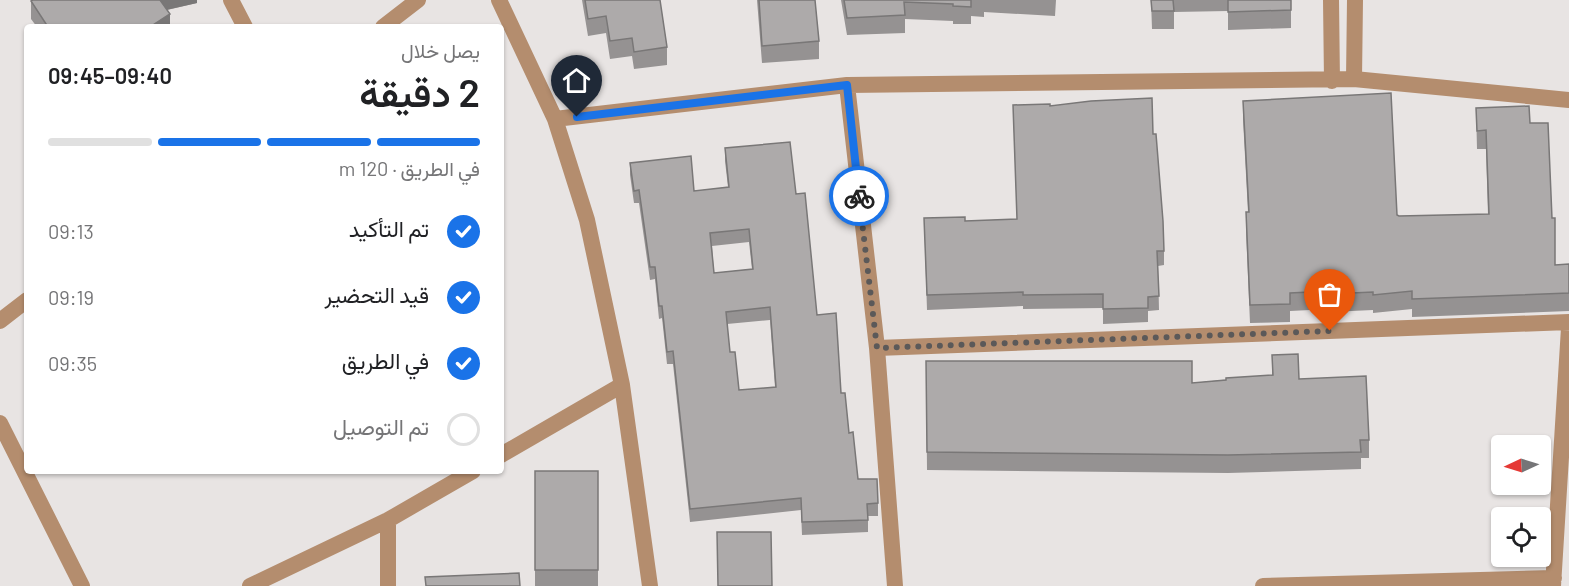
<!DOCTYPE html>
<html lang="ar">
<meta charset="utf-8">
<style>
:root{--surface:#fff;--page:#f2f2f2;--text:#202124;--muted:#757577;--line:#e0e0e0;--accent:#1a73e8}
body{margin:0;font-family:Barlow,Vazirmatn,sans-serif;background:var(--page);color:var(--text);direction:rtl;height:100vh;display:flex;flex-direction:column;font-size:22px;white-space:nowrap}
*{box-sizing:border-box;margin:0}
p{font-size:20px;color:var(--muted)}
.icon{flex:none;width:33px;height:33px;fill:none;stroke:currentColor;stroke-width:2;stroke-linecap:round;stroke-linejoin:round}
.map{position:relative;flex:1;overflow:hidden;direction:ltr}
.drawer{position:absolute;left:24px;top:24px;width:480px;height:450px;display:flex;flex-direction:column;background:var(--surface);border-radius:6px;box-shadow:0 2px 4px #0004;direction:rtl}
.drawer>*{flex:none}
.needle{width:39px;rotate:266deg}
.controls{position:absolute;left:1491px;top:435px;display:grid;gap:12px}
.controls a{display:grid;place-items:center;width:60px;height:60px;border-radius:6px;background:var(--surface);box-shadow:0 2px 4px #0004;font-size:30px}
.pin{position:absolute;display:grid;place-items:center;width:51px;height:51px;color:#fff;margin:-62px -26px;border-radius:50% 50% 50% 0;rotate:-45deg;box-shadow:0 0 6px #0007}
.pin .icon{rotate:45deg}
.courier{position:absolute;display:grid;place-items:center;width:60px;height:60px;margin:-30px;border:4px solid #1a73e8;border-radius:50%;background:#fff;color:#222;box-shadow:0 2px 8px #0007}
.headline em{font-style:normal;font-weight:600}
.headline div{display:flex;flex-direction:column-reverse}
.headline{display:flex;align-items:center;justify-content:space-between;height:102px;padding:0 24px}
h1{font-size:39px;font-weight:600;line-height:45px}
.bar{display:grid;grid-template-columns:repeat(4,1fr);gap:9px 6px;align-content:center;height:72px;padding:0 24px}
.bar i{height:8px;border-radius:4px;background:var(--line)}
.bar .current{background:var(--accent)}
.bar p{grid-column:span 4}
ol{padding:0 24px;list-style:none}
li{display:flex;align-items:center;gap:18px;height:66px}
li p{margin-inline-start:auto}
li .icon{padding:6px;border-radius:50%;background:var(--accent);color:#fff;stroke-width:4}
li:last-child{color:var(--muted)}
li i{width:33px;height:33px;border:3px solid var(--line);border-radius:50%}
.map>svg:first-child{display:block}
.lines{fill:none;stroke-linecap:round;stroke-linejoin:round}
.minor{stroke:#b48d6e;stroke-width:16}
.wall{fill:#959292;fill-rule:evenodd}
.shaded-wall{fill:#797777}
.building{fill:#adaaaa;stroke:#797777;stroke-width:1.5;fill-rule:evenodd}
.done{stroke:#5b5959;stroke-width:6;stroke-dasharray:0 10.8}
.route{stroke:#1a73e8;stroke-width:8}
</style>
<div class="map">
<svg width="1569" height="586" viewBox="0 0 1569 586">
<rect width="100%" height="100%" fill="#e8e4e3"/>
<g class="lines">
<path class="minor" d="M231 0 245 27
M499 0 555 119 587 220 622 385 650 586
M1331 0 1332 81
M383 27 418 0
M1354 79 1355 0
M847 85 877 348 895 586
M555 119 847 85 1354 79 1569 100
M0 321 27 300
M877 348 1569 322
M0 423 82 586
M501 455 622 385
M250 586 388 520 473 471
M388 586V520
M1263 586 1554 578
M1553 586 1569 328"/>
</g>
<path class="wall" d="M197 0V3L167 10 170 27H37L31 19V1Z
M582 0H660L667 47V65L634 69 632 56 610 59 606 33 588 36Z
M757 0H815L819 41V59L762 63Z
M841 0H1056L1055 16 984 12V17L971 16V24H953V21L905 19V33L847 35Z
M1151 0H1291V28L1228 30V11L1174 12V29H1152Z
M1243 101 1399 216 1488 215 1486 149H1477L1476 108 1530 123 1552 218 1555 265 1569 264V311L1412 317V309L1373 313V310L1330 312V309L1290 311V322L1250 323 1246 231V212H1248L1243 119Z
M1013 105 1050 106 1153 134 1164 251V265L1158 266 1159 310 1148 311V322L1103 324V308L1023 309V306L927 310 924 218 965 221 1017 219Z
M725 148 796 194 817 315 841 393 858 479 878 503V516H868V532L802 535 801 510 690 522 673 364H667L662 318 659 319 655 279 650 280 639 203H634L630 175V163L694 191 728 187 725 161ZM749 242 752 269 714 273 712 246ZM770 320 775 387 739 390 730 352 727 324Z
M1272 355 1299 379 1369 440V458H1361V469L1228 473 927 470 926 361 1192 383 1272 375Z
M535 471H598V586H535Z"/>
<path class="shaded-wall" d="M157 0H197V3L157 12Z
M170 14V27H150Z"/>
<path class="building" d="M33 0H160L170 14 150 27H48L31 1Z
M585 0H660L667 47 634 52 632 38 610 41 606 16 588 19Z
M759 0H815L819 41 762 46Z
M844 0H971V7L953 6V4L904 2 905 15 847 18Z
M1151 0H1173L1174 11H1152Z
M1228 0H1291V10L1228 12Z
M1391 93 1397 215 1399 216 1489 214 1486 130 1477 131 1476 108 1529 106 1530 123H1548L1552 218H1555V265L1569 264V293L1412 299V291L1373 295V292L1330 294V291L1290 293V304L1250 305 1246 212H1249L1243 101Z
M1152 98 1153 134H1156L1163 221 1164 251H1157L1159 296 1148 297V308L1103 309V294L1023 295V292L927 295 924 218 965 217V221L1017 219 1013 105 1050 104V106L1091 101Z
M790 142 796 194 805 193 817 315 836 313 841 393H845L849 433 853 432 858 479H877L878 503 867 504 868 520 802 522 801 498 690 509 673 351 667 352 662 306H659L655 267H650L639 190 634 191 630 163 691 156 694 191 729 187 725 148ZM749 229 753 269 714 273 710 233ZM770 307 776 387 739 390 735 352H730L726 312Z
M1298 354 1299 379 1366 376 1369 440H1360L1361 452 1228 455 927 452 926 361H1192V383L1226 380V378L1273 375 1272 355Z
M535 471H598V570H535Z
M717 532H771L772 586H718Z
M519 573 520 586H426L425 577Z"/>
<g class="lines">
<path class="done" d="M859 196 877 348 1330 331"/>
<path class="route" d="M577 117 847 85 859 196"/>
</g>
</svg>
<div class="controls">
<a><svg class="needle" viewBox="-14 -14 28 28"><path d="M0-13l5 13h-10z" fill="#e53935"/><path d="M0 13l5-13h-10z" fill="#757577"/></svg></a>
<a><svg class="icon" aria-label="locate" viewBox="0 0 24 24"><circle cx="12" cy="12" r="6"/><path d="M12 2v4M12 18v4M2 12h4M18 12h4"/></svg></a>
</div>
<div class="pin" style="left:1330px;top:331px;background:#ea580c"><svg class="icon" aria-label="bag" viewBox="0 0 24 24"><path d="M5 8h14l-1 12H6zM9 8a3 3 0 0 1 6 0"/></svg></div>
<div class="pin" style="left:577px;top:117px;background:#1f2937"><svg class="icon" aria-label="home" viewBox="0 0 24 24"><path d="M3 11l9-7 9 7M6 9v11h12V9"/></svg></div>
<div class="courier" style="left:859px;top:196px"><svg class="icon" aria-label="bike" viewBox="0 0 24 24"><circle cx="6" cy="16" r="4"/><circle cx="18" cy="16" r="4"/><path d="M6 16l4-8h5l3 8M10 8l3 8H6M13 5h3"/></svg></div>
<section class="drawer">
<div class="headline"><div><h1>2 دقيقة</h1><p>يصل خلال</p></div><em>09:40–09:45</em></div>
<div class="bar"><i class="current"></i><i class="current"></i><i class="current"></i><i></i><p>في الطريق · 120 m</p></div>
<ol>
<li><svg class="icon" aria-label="check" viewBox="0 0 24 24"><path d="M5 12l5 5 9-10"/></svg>تم التأكيد<p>09:13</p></li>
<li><svg class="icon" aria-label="check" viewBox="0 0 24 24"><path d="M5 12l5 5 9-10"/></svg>قيد التحضير<p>09:19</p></li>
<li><svg class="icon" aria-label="check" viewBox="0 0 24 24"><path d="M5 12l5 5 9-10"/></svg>في الطريق<p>09:35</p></li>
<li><i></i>تم التوصيل</li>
</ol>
</section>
</div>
